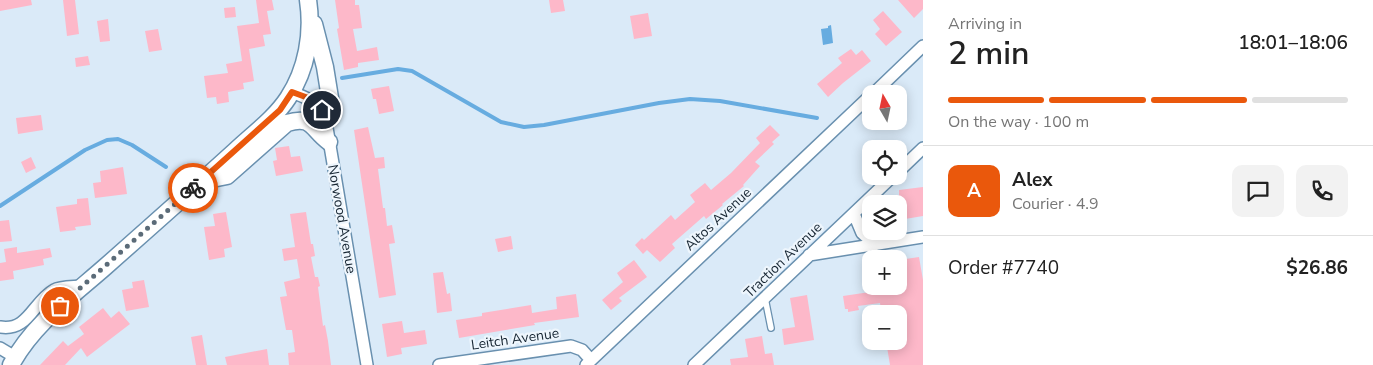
<!DOCTYPE html>
<meta charset="utf-8">
<style>
:root{--surface:#fff;--page:#f2f2f2;--text:#222;--muted:#767676;--line:#e0e0e0;--accent:#ea580c}
body{margin:0;font-family:"Nunito Sans",sans-serif;background:var(--page);color:var(--text);height:100vh;display:flex;flex-direction:column;font-size:19px;white-space:nowrap}
*{box-sizing:border-box;margin:0}
p{font-size:16px;color:var(--muted)}
.icon{flex:none;width:28px;height:28px;fill:none;stroke:currentColor;stroke-width:2;stroke-linecap:round;stroke-linejoin:round}
.map{position:relative;flex:1;overflow:hidden}
.side{display:flex;flex-direction:column;background:var(--surface);width:450px}
.side>*{flex:none}
.needle{width:32px;rotate:351deg}
.tools{position:absolute;left:862px;top:85px;display:grid;gap:10px}
.tools a{display:grid;place-items:center;width:45px;height:45px;border-radius:10px;background:var(--surface);box-shadow:0 2px 12px #0003;font-size:25px}
.pin{position:absolute;display:grid;place-items:center;width:42px;height:42px;color:#fff;margin:-21px;border:2px solid #fff;border-radius:50%;box-shadow:0 1px 5px #0007}
.courier{position:absolute;display:grid;place-items:center;width:50px;height:50px;margin:-25px;border:4px solid #ea580c;border-radius:50%;background:#fff;color:#222;box-shadow:0 1px 6px #0007}
.head em{font-style:normal;font-weight:600}
.head div{display:flex;flex-direction:column-reverse}
.head{display:flex;align-items:center;justify-content:space-between;height:85px;padding:0 25px}
h1{font-size:32px;font-weight:600;line-height:38px}
.bar{display:grid;grid-template-columns:repeat(4,1fr);gap:8px 5px;align-content:center;height:60px;padding:0 25px}
.bar i{height:6px;border-radius:4px;background:var(--line)}
.bar .current{background:var(--accent)}
.bar p{grid-column:span 4}
.line{display:flex;align-items:center;gap:12px;padding:0 25px;border-top:1px solid var(--line)}
.line div{flex:1}
.round{display:grid;place-items:center;flex:none;width:52px;height:52px;border-radius:10px;background:var(--page)}
main{display:flex;flex:1;min-height:0}
.map>svg:first-child{display:block}
.water{fill:#67ace0}
.lines{fill:none;stroke-linecap:round;stroke-linejoin:round}
.stream{stroke:#67ace0;stroke-width:4}
.building{fill:#fdb8c9}
.service-casing{stroke:#6990af;stroke-width:8}
.minor-casing{stroke:#6990af;stroke-width:14}
.secondary-casing{stroke:#6990af;stroke-width:19}
.service{stroke:#fff;stroke-width:5.5}
.minor{stroke:#fff;stroke-width:11}
.secondary{stroke:#fff;stroke-width:16}
.done{stroke:#5b6b78;stroke-width:5;stroke-dasharray:0 9}
.route{stroke:#ea580c;stroke-width:6}
.labels{text-anchor:middle;dominant-baseline:central;stroke-width:4.5;stroke-linejoin:round;paint-order:stroke}
.street-label{font-size:14px;fill:#172633;stroke:#eef6fd}
</style>
<main>
<div class="map">
<svg width="923" height="365" viewBox="0 0 923 365">
<rect width="100%" height="100%" fill="#daeaf8"/>
<path class="water" d="M831 25 833 43 823 45 821 29 828 28V26Z"/>
<g class="lines">
<path class="stream" d="M342 78 398 69 412 71 501 122 524 127 544 125 659 103 690 99 720 101 817 118
M0 206 85 150 107 140 118 139 132 145 166 167"/>
</g>
<path class="building" d="M0 0H31L32 5 0 11Z
M63 0H75L79 34 67 36Z
M256 0H272L274 10 267 11 271 34 263 35 265 46 249 49 254 81 243 83 244 89 228 92 229 102 217 104 216 97 207 98 204 76 228 73 226 64 242 61 237 26 259 23Z
M335 0H355V5H359L362 28 353 29 357 51 377 47 379 60 358 63V67L344 70 337 29 339 28Z
M549 0H563L565 11 551 13Z
M898 0H923V9L914 18Z
M235 7 236 17 225 18 224 8Z
M883 11 902 32 886 46 875 34 880 29 873 20Z
M648 13 652 36 634 39 630 16Z
M108 19 110 41 100 42 97 21Z
M158 29 162 50 149 52 145 31Z
M851 49 856 55 862 50 871 61 843 83 828 97 817 84 842 63 838 58Z
M88 56 90 65 76 67 75 58Z
M389 86 394 111 379 114 376 99H373L371 89Z
M41 115 43 130 18 134 16 118Z
M770 125 780 135 772 142 774 144 755 162 760 166 743 185 744 186 722 204 723 205 706 219 704 216 672 244 675 248 660 262 647 250 643 254 635 245 642 238 644 240 671 215 675 220 695 202 690 195 705 183 711 190 731 173 760 143 756 138Z
M368 127 375 158 384 157 385 168 378 169 383 208H385L387 226 392 225 395 243 389 244 396 295 379 298 354 130Z
M289 146 291 157 300 156 303 171 276 176 273 161 277 160 275 148Z
M31 157 36 168 26 173 21 162Z
M123 167 127 194 95 198 93 183 101 182 100 171Z
M923 187V216L899 220V190Z
M88 198 91 225 75 227 76 230 60 232 56 207 77 204V199Z
M226 212 232 247 224 249 225 257 209 260 204 227 215 226 213 214Z
M306 212 311 244H313L315 256 311 257 315 277H318L320 286 318 287 323 326 325 325 328 341 331 365H289L288 353 295 352 292 330H286L280 297 287 296 284 282 300 278 297 259 284 261 282 249 295 247 290 214Z
M9 220 12 241 0 242V221Z
M511 236 513 249 498 252 495 239Z
M17 247V253L50 248 52 257 43 259 44 265 13 271 14 279 0 281V263L6 262 4 249Z
M919 257 923 280V365H890L886 341H899V314H882L880 303 858 306 859 310 848 312V309H845L843 296 870 292 869 286H899V260Z
M634 260 647 277 619 298 622 301 611 310 602 300 623 282 617 273Z
M443 272 447 294 450 293 452 311 437 313 433 273Z
M144 280 149 307 126 311 122 290 133 288 132 282Z
M576 294 579 317 534 323 535 325 459 338 456 320 482 316V313L531 305 532 313 557 309 556 297Z
M807 295 814 340 784 345 782 329 795 327 790 298Z
M103 308 111 318 119 311 130 324 87 357 81 348 65 365H40L63 341 68 346 84 334 79 327Z
M402 321 404 333 425 330 427 344 401 348 402 354 387 357 382 324Z
M202 335 207 365H196L191 337Z
M762 336 765 354 772 353 774 365H731L730 359 748 357 745 339Z
M267 349 269 365H227L225 357Z"/>
<g class="lines">
<g class="service-casing">
<path id="service" d="M765 298 771 328"/>
</g>
<g class="minor-casing">
<path id="minor" d="M292 92C306 98 318 101 325 116L367 365
M873 94 923 46
M899 171 923 148
M854 214 862 233 875 245
M809 255 923 237
M0 327C28 332 33 302 54 290 61 286 74 287 82 286
M0 348 15 357
M439 365 571 346 582 350 591 360
M586 365 871 95
M694 365 893 176"/>
</g>
<g class="secondary-casing">
<path id="secondary" d="M314 24 325 67 331 104 325 116
M202 181 227 176 287 123C313 115 311 129 329 142
M11 365C32 325 72 296 105 267 148 229 192 190 235 151 253 134 275 118 288 98 307 69 313 33 308 0"/>
</g>
<use href="#service" class="service"/>
<use href="#minor" class="minor"/>
<use href="#secondary" class="secondary"/>
</g>
<g class="lines">
<path class="done" d="M60 306 193 188"/>
<path class="route" d="M193 188 280 110 292 92 311 99 322 110"/>
</g>
<g class="labels">
<g class="street-label">
<text transform="translate(342 219) rotate(80)">Norwood Avenue</text>
<text transform="translate(718 219) rotate(-43)">Altos Avenue</text>
<text transform="translate(783 260) rotate(-44)">Traction Avenue</text>
<text transform="translate(515 339) rotate(-8)">Leitch Avenue</text>
</g>
</g>
</svg>
<div class="tools">
<a><svg class="needle" viewBox="-14 -14 28 28"><path d="M0-13l5 13h-10z" fill="#e53935"/><path d="M0 13l5-13h-10z" fill="#767676"/></svg></a>
<a><svg class="icon" aria-label="locate" viewBox="0 0 24 24"><circle cx="12" cy="12" r="6"/><path d="M12 2v4M12 18v4M2 12h4M18 12h4"/></svg></a>
<a><svg class="icon" aria-label="layers" viewBox="0 0 24 24"><path d="M12 4l9 5-9 5-9-5zM3 14l9 5 9-5"/></svg></a>
<a>+</a>
<a>−</a>
</div>
<div class="pin" style="left:60px;top:306px;background:#ea580c"><svg class="icon" aria-label="bag" viewBox="0 0 24 24"><path d="M5 8h14l-1 12H6zM9 8a3 3 0 0 1 6 0"/></svg></div>
<div class="pin" style="left:322px;top:110px;background:#1f2937"><svg class="icon" aria-label="home" viewBox="0 0 24 24"><path d="M3 11l9-7 9 7M6 9v11h12V9"/></svg></div>
<div class="courier" style="left:193px;top:188px"><svg class="icon" aria-label="bike" viewBox="0 0 24 24"><circle cx="6" cy="16" r="4"/><circle cx="18" cy="16" r="4"/><path d="M6 16l4-8h5l3 8M10 8l3 8H6M13 5h3"/></svg></div>
</div>
<section class="side">
<div class="head"><div><h1>2 min</h1><p>Arriving in</p></div><em>18:01–18:06</em></div>
<div class="bar"><i class="current"></i><i class="current"></i><i class="current"></i><i></i><p>On the way · 100 m</p></div>
<div class="line" style="height:90px"><b class="round" style="background:var(--accent);color:#fff">A</b><div><b>Alex</b><p>Courier · 4.9</p></div><a class="round"><svg class="icon" aria-label="chat" viewBox="0 0 24 24"><path d="M4 5h16v11H9l-5 4z"/></svg></a><a class="round"><svg class="icon" aria-label="phone" viewBox="0 0 24 24"><path d="M5 4h4l2 5-3 2q2 4 5 5l2-3 5 2v4C11 20 4 13 5 4z"/></svg></a></div>
<div class="line" style="height:65px"><div>Order #7740</div><b>$26.86</b></div>
</section>
</main>
